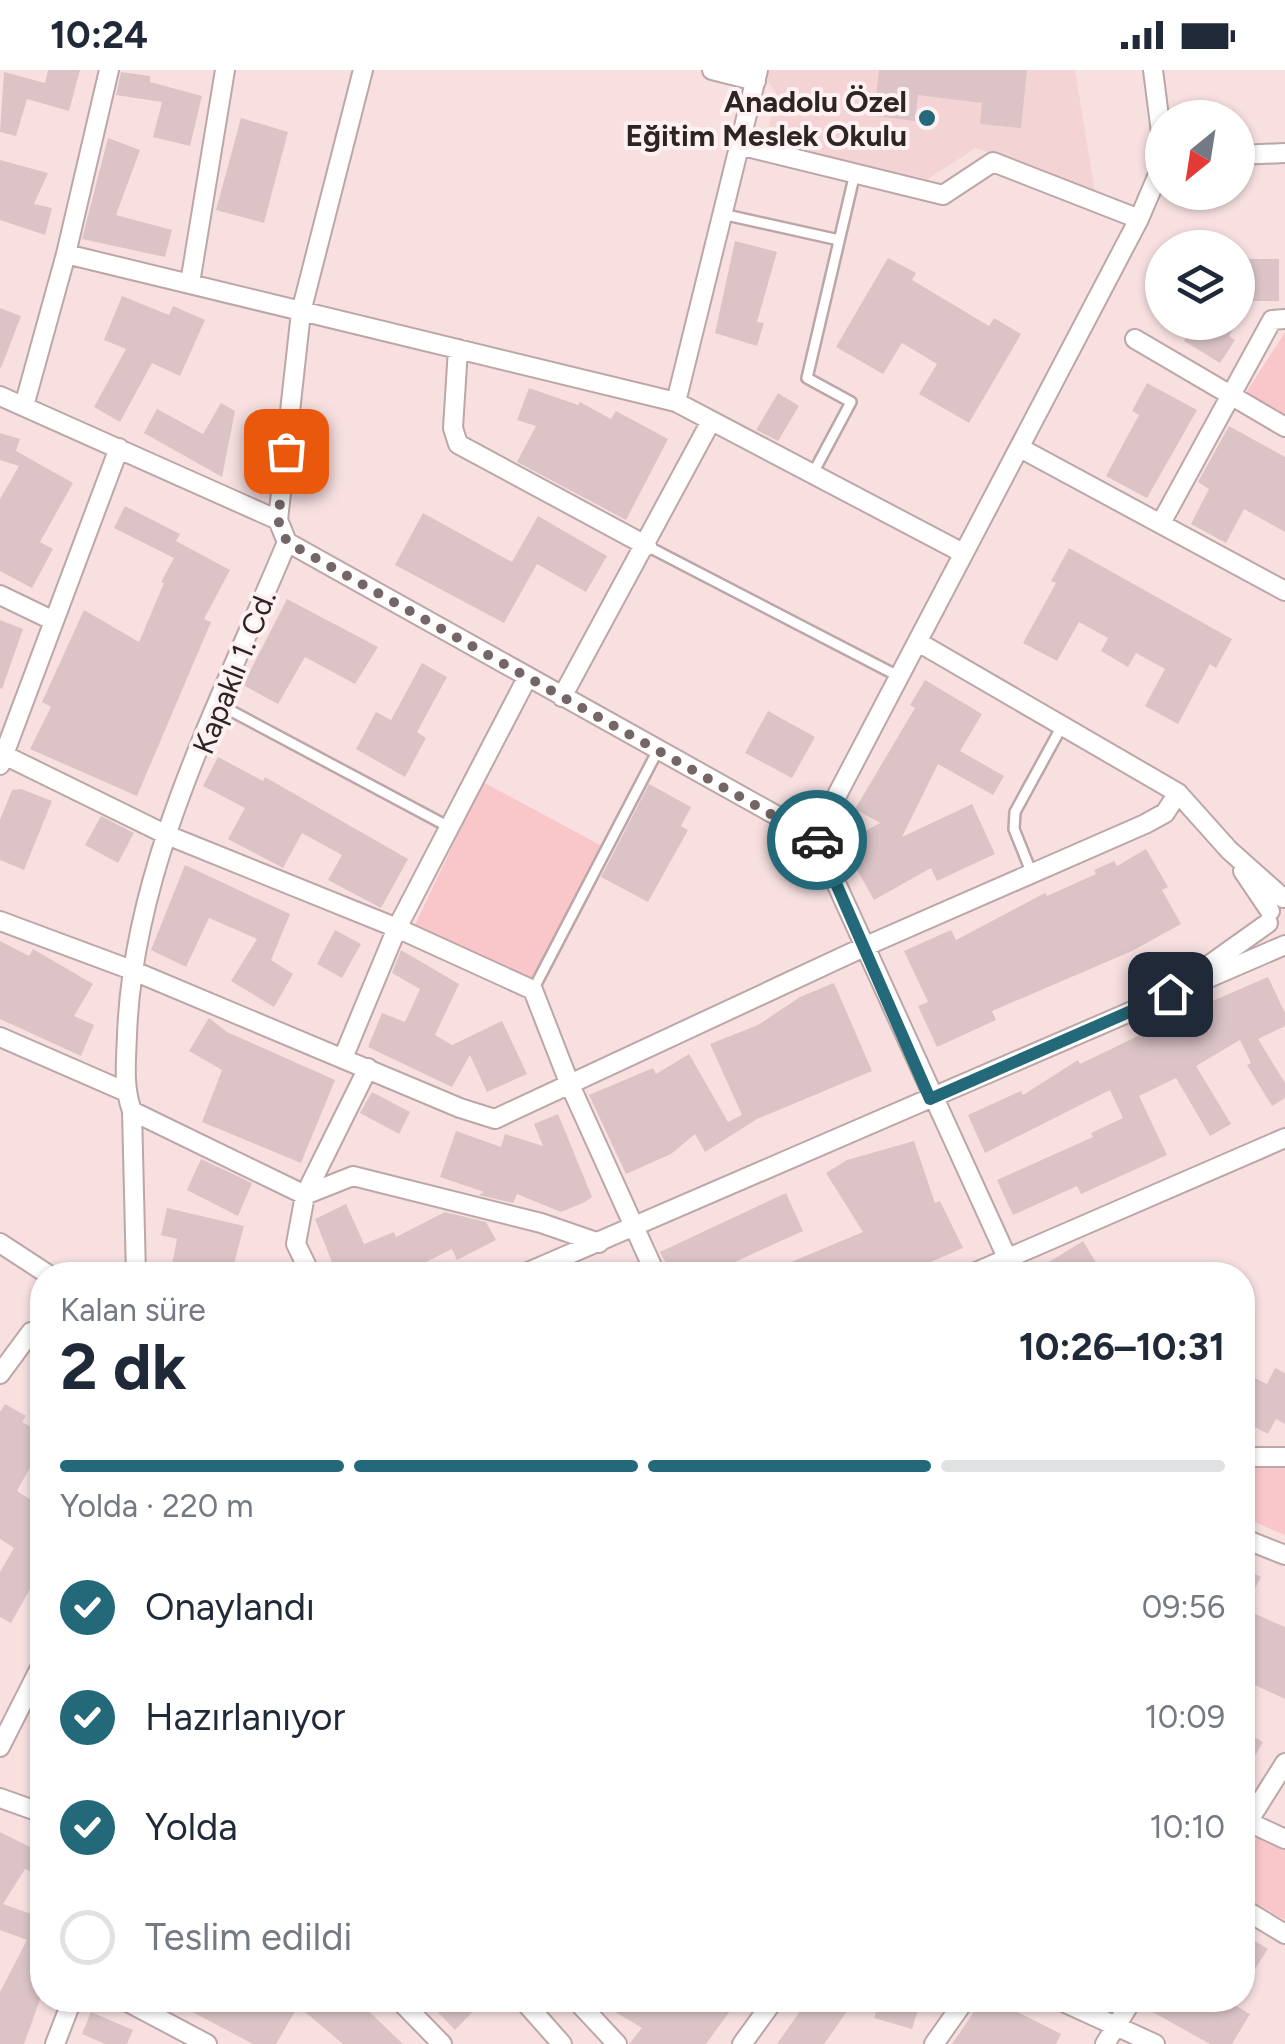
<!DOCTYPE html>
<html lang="tr">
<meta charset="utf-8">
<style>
:root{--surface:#fff;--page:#f6f6f7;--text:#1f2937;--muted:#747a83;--line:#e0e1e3;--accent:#236979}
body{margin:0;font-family:Figtree,sans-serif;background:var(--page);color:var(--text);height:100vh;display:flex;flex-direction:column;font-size:38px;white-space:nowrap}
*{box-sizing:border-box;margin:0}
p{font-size:32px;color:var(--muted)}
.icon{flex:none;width:55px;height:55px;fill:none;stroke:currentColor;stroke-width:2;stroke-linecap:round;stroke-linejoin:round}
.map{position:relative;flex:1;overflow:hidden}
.sheet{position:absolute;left:30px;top:1192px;width:1225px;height:750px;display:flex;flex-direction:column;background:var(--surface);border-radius:40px;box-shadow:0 2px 8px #0004}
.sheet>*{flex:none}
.needle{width:65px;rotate:210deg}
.controls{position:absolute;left:1145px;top:30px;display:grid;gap:20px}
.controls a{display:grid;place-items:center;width:110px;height:110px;border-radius:50%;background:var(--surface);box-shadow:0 2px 8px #0004;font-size:50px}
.pin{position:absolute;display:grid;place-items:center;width:85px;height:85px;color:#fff;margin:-42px;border-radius:20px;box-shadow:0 5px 15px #0006}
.courier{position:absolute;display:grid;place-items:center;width:100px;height:100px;margin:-50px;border:8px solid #236979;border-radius:50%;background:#fff;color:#222;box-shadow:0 2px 12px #0007}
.head em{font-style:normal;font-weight:700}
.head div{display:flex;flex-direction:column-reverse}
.head{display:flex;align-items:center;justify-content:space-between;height:170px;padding:0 30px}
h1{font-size:65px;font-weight:700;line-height:75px}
.bar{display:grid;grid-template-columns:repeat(4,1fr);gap:15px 10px;align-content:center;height:120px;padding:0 30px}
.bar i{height:12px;border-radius:8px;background:var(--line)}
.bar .selected{background:var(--accent)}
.bar p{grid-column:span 4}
ol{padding:0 30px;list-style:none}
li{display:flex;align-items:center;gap:30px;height:110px}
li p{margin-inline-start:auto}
li .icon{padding:10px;border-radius:50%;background:var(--accent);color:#fff;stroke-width:4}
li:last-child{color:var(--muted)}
li i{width:55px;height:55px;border:5px solid var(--line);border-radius:50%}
.status{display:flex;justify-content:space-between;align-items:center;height:70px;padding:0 50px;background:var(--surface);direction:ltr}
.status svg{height:28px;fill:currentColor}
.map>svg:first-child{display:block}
.built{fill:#f4d3d5}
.green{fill:#f9c6ca}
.building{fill:#dcc4c6}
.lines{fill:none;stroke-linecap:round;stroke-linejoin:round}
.service-casing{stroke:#bda6a7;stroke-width:14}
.minor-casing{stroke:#bda6a7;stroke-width:22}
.service{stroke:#fff;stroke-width:9}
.minor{stroke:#fff;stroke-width:18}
.done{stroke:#746666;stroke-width:10;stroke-dasharray:0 18}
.route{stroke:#236979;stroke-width:12}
.poi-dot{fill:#236979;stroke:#fff0f1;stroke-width:4}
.labels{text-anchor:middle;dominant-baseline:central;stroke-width:8;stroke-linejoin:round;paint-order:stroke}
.poi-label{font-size:30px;font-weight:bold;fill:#2d2424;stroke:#fff0f1;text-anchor:end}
.street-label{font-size:30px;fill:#2d2424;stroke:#fff0f1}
</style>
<div class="status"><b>10:24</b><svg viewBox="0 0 49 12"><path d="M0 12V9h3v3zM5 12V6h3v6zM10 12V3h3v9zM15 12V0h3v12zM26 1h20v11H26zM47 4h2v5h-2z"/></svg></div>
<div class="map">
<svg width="1285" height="1974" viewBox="0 0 1285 1974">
<rect width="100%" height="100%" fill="#f8e0e1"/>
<path class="built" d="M768 0H1075L1096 128 976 78 928 109 765 72 777 25 766 9Z"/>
<path class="green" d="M1285 262V351L1248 330 1246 323Z
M483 712 602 776 535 911 412 861Z
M1242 1393 1285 1394V1465L1243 1447Z
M1257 1767 1285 1780V1850L1243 1826V1791Z"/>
<path class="building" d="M48 0H80L69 41 27 29 16 66 0 62 4 2 45 13Z
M879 0H1027L1021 58 980 54 982 33 918 25 915 51 874 46Z
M121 2 150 6V12L202 26 190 76 153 67 162 32 116 25Z
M241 48 288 62 264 153 216 140Z
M108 68 140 80 116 145 172 160 165 187 82 169Z
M0 90 48 103 34 134 52 138 45 165 0 150Z
M735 171 777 182 757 252 764 253 757 276 715 263Z
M888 188 916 203 912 210 989 256 994 248 1021 264 969 353 919 324 937 294 902 273 883 304 836 277Z
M1241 189H1279V231H1250L1238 251Z
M122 226 169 245 173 236 205 250 180 306 152 293 120 352 94 337 126 279 104 270Z
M0 238 21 246 1 298 0 297Z
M1195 252H1237L1229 266 1235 270 1220 293 1184 271Z
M1147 313 1197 340 1147 428 1106 406 1139 345 1132 341Z
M529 318 578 335 580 332 611 349 616 341 668 369 626 450 517 392 536 356 517 350Z
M778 323 799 336 778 371 756 360Z
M221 333 235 341 222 407 144 363 157 339 203 364Z
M1229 356 1285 387V462L1244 439 1226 473 1191 454 1209 419 1198 412Z
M0 363 20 369 16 381 73 413 40 472 53 479 32 518 0 501V429L19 396 0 390Z
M125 436 180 464 176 471 230 500 204 549 211 552 137 726 30 679 51 637 42 632 84 540 139 572 164 513 161 512 174 488 114 458Z
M423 443 512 492 538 446 607 486 586 522 537 494 504 553 395 495Z
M1069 478 1232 569 1216 598 1210 594 1178 654 1145 636 1165 599 1136 583 1128 597 1101 581 1108 568 1079 552 1057 591 1023 573 1056 513 1051 511Z
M287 529 378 577 355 614 305 587 278 634 243 615Z
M0 550 23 559 2 619 0 618Z
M422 593 447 607 417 662 426 668 405 707 356 679 376 642 391 650Z
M925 610 982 644 960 681 1004 706 993 725 938 694 902 767 972 734 995 784 937 811 931 798 874 830 856 798 861 794 848 771 880 753 855 739 915 638 910 635Z
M768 641 815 667 792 708 745 683Z
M218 687 263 711 265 707 408 789 381 838 328 810 342 785 302 763 283 798 228 769 245 738 203 716Z
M649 714 691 737 681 756 688 760 648 832 601 807Z
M21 719 52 731 24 800 0 790V750L12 720Z
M101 746 134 763 118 793 85 775Z
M1146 779 1168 817 1162 820 1181 854 1132 881 992 941 996 950 937 977 918 936 928 932 904 881 951 860 956 870 1045 823 1047 826 1096 804 1094 800 1114 791 1117 796Z
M185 795 290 844 271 890 293 904 274 937 231 911 257 869 209 848 186 897 151 880Z
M335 860 361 874 342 908 317 894Z
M0 871 29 886 33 879 93 914 74 946 94 955 81 986 0 949Z
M401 880 459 914 435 965 452 975 502 951 527 1004 487 1022 470 985 452 1017 368 977 382 943 405 952 420 919 392 903Z
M1268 907 1285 943V956L1258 969 1285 1013V1028L1272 1036 1247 995 1251 993 1240 970 1196 996 1231 1054 1210 1066 1176 1008 1139 1026 1167 1085 1081 1124 1077 1116 1013 1145 997 1110 1093 1067 1091 1063 1123 1048 1110 1020 985 1083 968 1045 1021 1021 1023 1025 1078 990 1080 994 1142 964 1145 968 1201 936Z
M834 913 872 1001 757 1049 705 1082 695 1064 671 1084 626 1104 589 1025 653 998 656 1004 689 984 728 1052 742 1045 710 974 758 955 800 927Z
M209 948 227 962 335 1010 301 1093 202 1052 222 1000 189 981Z
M372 1022 410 1042 399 1064 360 1043Z
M558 1044 592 1127 583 1133 561 1142 517 1124 513 1133 479 1125 484 1122 440 1107 456 1061 501 1077 505 1064 543 1076 534 1054Z
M914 1071 935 1133 940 1131 963 1178 901 1205H796L791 1192 863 1162 826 1103 847 1090Z
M201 1089 252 1113 238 1146 187 1120Z
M786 1123 803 1161 706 1205H672L660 1182Z
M346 1134 364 1174 394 1162 396 1167 445 1142 486 1152 496 1170 457 1190 452 1179 410 1200 412 1205H337L315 1149Z
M167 1138 244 1156 231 1205H170L177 1169 161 1165Z
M1083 1171 1098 1196 1083 1205H1028Z
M1275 1298 1285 1303V1354L1276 1349 1268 1364 1242 1350V1302L1267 1314Z
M5 1334 26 1346 22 1352 42 1363V1376L17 1421 42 1437V1498L11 1553 0 1547V1502L14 1478 0 1469V1342Z
M1242 1497 1261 1507 1244 1539 1285 1557V1629L1242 1609Z
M1242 1660 1263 1672 1242 1708Z
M0 1762 42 1783V1806L25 1799 3 1834 42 1848V1924L24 1974H0V1922L27 1870 0 1860Z
M1242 1863 1268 1879 1242 1919Z
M170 1930H357L403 1974H343L298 1936 276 1974H253Z
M426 1930H484L455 1960Z
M595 1930H738L706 1974H629L642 1958Z
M808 1930H855L824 1974H777Z
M880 1930H921L912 1959 874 1948Z
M982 1930H994L1061 1964 1056 1974H952Z
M1155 1930H1226L1250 1944 1232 1974H1210L1149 1940Z
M91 1942 133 1960 127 1974H105L82 1964Z"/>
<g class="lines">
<g class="service-casing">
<path id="service" d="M722 144 839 170
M812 405 851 332 807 308 855 103
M647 476 898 606
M220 635 449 757
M1032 804 1014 759 1015 742 1062 656
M533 920 658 680"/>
</g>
<g class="minor-casing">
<path id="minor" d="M712 0 756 11
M1153 0 1162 70
M739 75 943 125 993 92 1139 149
M1238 85 1285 83
M66 184 676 332 963 483
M190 213 225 0
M1135 269 1285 357
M458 279 453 358 458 374 647 476
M0 326 278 450
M676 332 758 0
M24 336 66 184 109 0
M1020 378 1285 521
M1161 453 1272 250 1285 249
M287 472 815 767 1015 1205
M0 525 54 551
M918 572 1178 723 1229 780 1283 828
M562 627 710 353
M4 685 167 765 397 858 533 920 570 1015 656 1205
M0 695 119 378
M815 767 1139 149 1162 95
M1243 801 1270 841
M0 851 129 899 460 1038 495 1049 866 876 1145 754 1165 743 1178 723
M1195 905 1268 853
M0 967 124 1021
M343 988 397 858 527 608
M132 1041 305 1125 353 1106 541 1153 599 1173
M0 1173 49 1205
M136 1205 132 1041C123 1016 126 992 127 965 133 793 222 629 287 472L278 450 301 242 363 0
M311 1205 296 1174 305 1125 368 998
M521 1205 1285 875
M969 1205 1285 1068
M0 1304 31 1262H42
M1242 1387H1285
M1242 1468 1285 1485
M0 1677 42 1594
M0 1728 42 1743
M1242 1749 1285 1769
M1242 1761 1285 1693
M1242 1838 1285 1864
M124 1930 207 1974
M399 1930 442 1974
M523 1930 562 1974
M576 1930 617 1974
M1059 1930 1155 1974
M55 1974 72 1930
M742 1974 774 1930
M934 1974 965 1930
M1105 1974 1132 1930"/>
</g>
<use href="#service" class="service"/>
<use href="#minor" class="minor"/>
</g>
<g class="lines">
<path class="done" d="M286 381 278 450 287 472 817 770"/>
<path class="route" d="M817 770 930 1029 1170 924"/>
</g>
<circle class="poi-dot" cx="927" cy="48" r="10"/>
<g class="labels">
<g class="poi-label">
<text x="907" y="31">Anadolu Özel<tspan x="907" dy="34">Eğitim Meslek Okulu</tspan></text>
</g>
<g class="street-label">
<text transform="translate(234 602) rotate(-68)">Kapaklı 1. Cd.</text>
</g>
</g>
</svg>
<div class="controls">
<a><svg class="needle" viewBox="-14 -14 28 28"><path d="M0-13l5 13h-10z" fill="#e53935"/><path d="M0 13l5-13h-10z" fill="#747a83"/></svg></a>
<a><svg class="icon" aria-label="layers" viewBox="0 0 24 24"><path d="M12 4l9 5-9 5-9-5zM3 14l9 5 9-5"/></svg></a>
</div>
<div class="pin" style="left:286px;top:381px;background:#ea580c"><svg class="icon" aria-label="bag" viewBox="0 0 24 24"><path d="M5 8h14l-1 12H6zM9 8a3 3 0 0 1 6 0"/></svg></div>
<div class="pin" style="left:1170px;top:924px;background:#1f2937"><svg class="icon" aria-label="home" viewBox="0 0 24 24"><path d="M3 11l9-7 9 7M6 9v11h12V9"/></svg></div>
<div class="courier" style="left:817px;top:770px"><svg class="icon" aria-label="car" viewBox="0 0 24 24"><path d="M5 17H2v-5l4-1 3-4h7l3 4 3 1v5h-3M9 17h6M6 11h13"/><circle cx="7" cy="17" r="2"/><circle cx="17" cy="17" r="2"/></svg></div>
<section class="sheet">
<div class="head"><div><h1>2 dk</h1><p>Kalan süre</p></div><em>10:26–10:31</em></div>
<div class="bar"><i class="selected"></i><i class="selected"></i><i class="selected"></i><i></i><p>Yolda · 220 m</p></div>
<ol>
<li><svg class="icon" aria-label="check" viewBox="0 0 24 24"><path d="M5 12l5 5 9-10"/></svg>Onaylandı<p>09:56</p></li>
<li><svg class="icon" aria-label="check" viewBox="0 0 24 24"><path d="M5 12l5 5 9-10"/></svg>Hazırlanıyor<p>10:09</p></li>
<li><svg class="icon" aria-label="check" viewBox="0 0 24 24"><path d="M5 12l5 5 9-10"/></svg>Yolda<p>10:10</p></li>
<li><i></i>Teslim edildi</li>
</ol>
</section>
</div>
